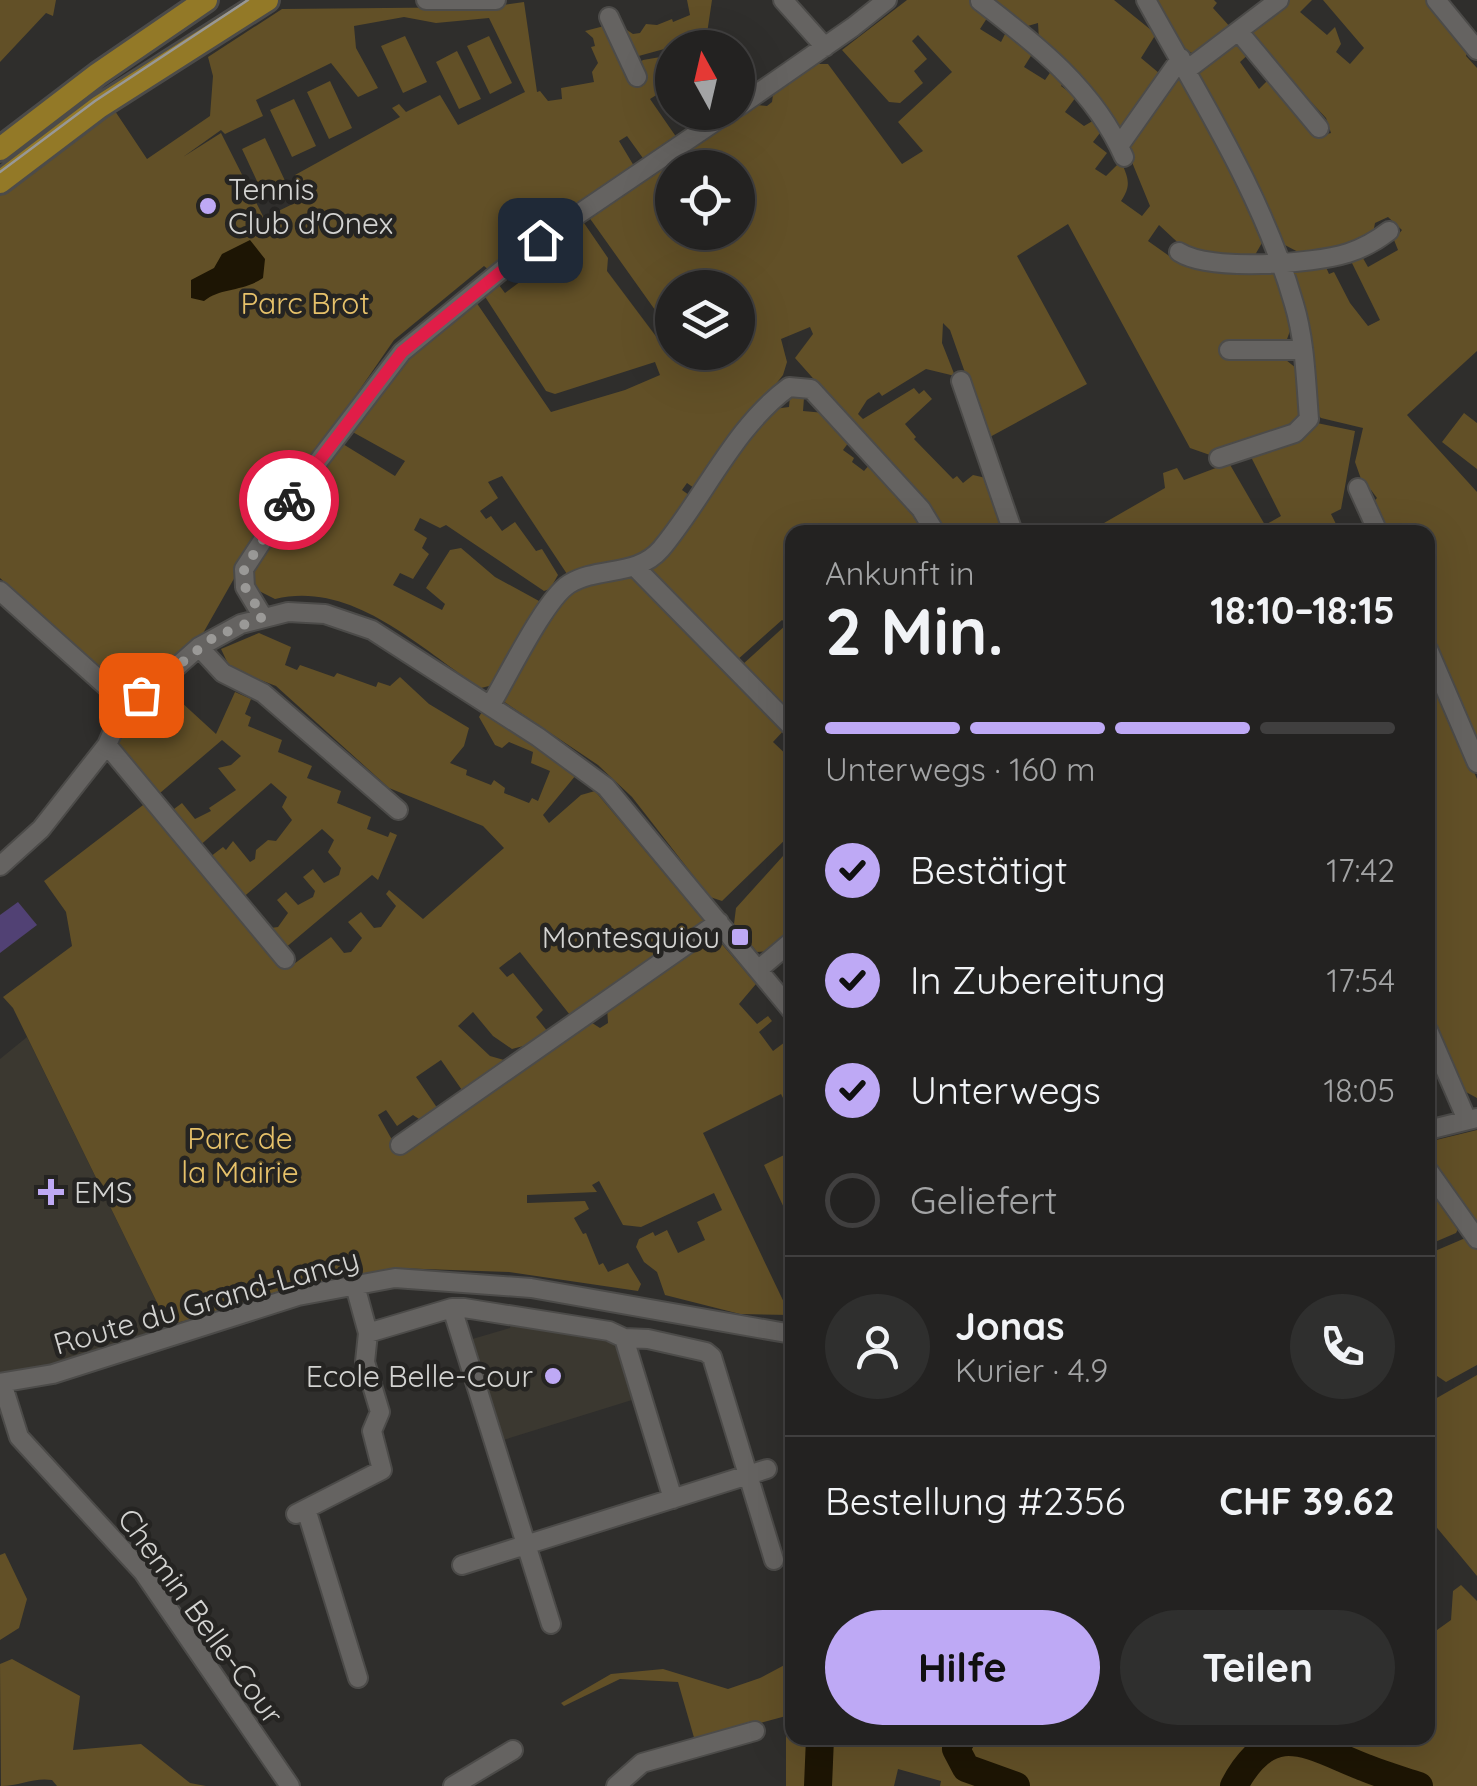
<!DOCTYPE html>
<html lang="de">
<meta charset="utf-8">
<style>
:root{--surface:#232221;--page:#2f2f2e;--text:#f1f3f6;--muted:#a3a4a5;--line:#403f3f;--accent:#bea9f5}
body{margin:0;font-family:Quicksand,sans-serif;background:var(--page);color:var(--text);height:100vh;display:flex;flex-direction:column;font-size:38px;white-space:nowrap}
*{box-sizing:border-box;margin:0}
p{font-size:32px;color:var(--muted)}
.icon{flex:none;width:55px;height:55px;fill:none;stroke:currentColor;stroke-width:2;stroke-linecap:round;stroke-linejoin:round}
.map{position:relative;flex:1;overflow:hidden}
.sheet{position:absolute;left:785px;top:525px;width:650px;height:1220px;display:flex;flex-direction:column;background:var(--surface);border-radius:20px;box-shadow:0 10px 40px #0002,0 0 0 2px var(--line)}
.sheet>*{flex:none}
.needle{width:65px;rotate:352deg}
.fabs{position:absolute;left:655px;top:30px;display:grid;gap:20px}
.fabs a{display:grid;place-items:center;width:100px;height:100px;border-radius:50%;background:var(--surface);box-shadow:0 10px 40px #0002,0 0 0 2px var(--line);font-size:50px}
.pin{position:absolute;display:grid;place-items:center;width:85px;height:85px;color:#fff;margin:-42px;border-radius:20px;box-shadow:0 5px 15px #0006}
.courier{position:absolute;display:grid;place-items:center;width:100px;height:100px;margin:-50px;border:8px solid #e11d48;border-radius:50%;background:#fff;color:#222;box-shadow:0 2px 12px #0007}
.head em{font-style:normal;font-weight:800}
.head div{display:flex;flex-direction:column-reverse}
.head{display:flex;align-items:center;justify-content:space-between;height:170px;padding:0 40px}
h1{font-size:65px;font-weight:800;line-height:75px}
.bar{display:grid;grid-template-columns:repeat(4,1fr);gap:15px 10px;align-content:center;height:120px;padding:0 40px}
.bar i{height:12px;border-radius:8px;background:var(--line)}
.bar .active{background:var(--accent)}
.bar p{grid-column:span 4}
.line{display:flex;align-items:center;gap:25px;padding:0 40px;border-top:2px solid var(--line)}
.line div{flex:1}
.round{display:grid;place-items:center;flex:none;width:105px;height:105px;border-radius:52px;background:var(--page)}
ol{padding:0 40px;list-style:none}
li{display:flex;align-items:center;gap:30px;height:110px}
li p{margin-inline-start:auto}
li .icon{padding:10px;border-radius:50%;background:var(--accent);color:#111;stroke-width:4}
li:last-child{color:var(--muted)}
li i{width:55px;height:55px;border:5px solid var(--line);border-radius:50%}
.action{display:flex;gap:20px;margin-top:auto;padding:20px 40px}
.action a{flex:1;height:115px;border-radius:60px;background:var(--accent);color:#111;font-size:40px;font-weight:800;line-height:115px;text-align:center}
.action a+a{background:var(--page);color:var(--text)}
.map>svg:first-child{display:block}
.built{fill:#3b3830}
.green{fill:#625027;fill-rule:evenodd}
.water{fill:#1d1504}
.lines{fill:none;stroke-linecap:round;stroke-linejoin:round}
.river{stroke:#1d1504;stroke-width:28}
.building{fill:#514174}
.minor-casing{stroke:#4c4b49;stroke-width:22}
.major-casing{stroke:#4c4b49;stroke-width:28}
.minor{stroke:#656361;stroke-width:18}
.major{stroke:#937927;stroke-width:22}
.tram{stroke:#989896;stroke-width:2.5}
.done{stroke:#9a9997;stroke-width:10;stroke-dasharray:0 18}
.route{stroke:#e11d48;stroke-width:12}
.poi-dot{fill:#bea9f5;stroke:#252422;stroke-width:4}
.labels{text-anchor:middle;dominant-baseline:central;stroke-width:9;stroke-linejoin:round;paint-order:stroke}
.poi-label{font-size:30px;fill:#d3d3d1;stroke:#252422;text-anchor:start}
.park-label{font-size:30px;fill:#e6c16a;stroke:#252422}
.street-label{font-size:30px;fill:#d3d3d1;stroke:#252422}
</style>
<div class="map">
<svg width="1477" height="1786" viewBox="0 0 1477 1786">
<rect width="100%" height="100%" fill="#2f2e2c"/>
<path class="built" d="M27 1037 168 1325 58 1365 0 1374V1059Z
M511 1321 607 1337 619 1351 632 1400 500 1441 469 1340 510 1328Z"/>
<path class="green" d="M0 0H56L53 16 46 13 0 62Z
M687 0H712L705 47H688L686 43 635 57 619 30 624 28 633 34 640 33 646 24 657 25 672 19 673 22 690 15Z
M907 0H981L989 15 980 29 1001 42 1007 30 1034 51 1024 67 1045 80 1054 67 1066 79 1061 86 1076 97 1065 112 1084 126 1096 119 1103 129 1093 142 1107 153 1095 169 1106 176 1121 161C1128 178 1132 185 1121 201L1142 216 1150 206 1127 150 1176 77H1181L1206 115 1263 241 1255 255 1245 258 1188 252 1159 225 1148 241 1182 265 1185 262 1268 268 1275 273 1291 328 1281 356 1296 368 1299 421 1291 428 1210 455 1190 448 1068 224 1017 256 1087 384 988 438 950 330 943 323 942 343 955 376 926 369 882 396 879 392 867 400 858 414 863 419 914 388 919 394 924 390 932 399 905 424 916 437 914 439 953 479 957 476 963 483 973 475 986 478 1007 532H942L876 449 795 358 813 334 810 327 781 339 787 362 783 375 694 488 687 483 682 490 689 495 659 543 640 560 569 577 502 476 488 482 498 498 480 511 486 519 491 516 502 531 515 522 536 551 542 549 558 575 550 589 544 591 446 525 440 528 420 518 414 530 427 538 422 548 429 554 413 579 400 573 393 585 442 610 445 604 426 588 450 550 461 548 495 577 539 601 540 606 493 685 481 688C420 649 353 580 275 599L257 590 250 568 298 501 306 509 322 494 309 480 338 441 395 476 405 461 349 430 402 359 476 302 551 412 625 390 660 375 655 362 555 394 546 391 482 292 496 281 505 293 577 239 569 225 575 221 584 223 608 258 607 271 658 339 670 331 586 213 748 104 767 106 772 102 774 88 814 64H828L902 164 923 151 898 122 952 72 918 35 912 41 927 59 914 71 923 83 900 103 889 102 842 50ZM672 168H738V232H672ZM672 288H738V352H672Z
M985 0H1114L1156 34 1141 58 1159 73 1170 58 1169 67 1127 126 1113 125 1039 40 1038 23 1021 28Z
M1154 0H1214L1217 3 1213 8 1232 29 1194 54 1182 48Z
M1288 0H1312L1300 12 1327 35 1335 27 1341 44 1336 52 1350 64 1364 48 1323 0H1429L1444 24 1469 48 1466 56 1477 68V351L1407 415 1477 492V748L1428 633V532H1384L1371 504 1377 498 1371 490 1366 493 1355 462 1363 428 1321 418 1315 412 1292 272 1299 266 1325 265 1329 274 1334 272 1350 303 1368 326 1380 320 1349 257 1360 253 1368 267 1398 250 1394 240 1402 230 1388 217 1375 223 1372 239 1304 255 1281 243 1199 74 1201 67 1238 42 1251 52 1240 62 1259 89 1268 80 1316 137 1331 133 1326 118 1251 38 1255 26Z
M524 2 537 92 540 91 548 101 562 99 561 88 594 82 592 72 598 63 591 47 595 46 593 38 585 31 608 25 628 70 643 60 672 55V85L650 99 679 141 645 161 627 136 619 141 634 166 490 271 484 266 394 340 257 538 202 635 144 682 115 681 0 578V193L88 126 115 111 147 159 210 116 213 76 208 57 282 9 489 7ZM404 17 436 23 489 18 525 92 458 125 440 95 406 112 399 104 392 108 400 117 295 175 305 198 264 218 221 133 183 157 221 130 225 134 263 116 256 100 331 63 358 97 378 88 356 48 354 26Z
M405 36 427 82 403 93 381 46Z
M489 36 512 83 490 94 467 46Z
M457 51 481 99 459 109 436 62Z
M330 81 352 128 329 139 307 92Z
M294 99 316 146 292 157 270 110Z
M265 138 287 185 264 196 242 149Z
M790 396 804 398 803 411 825 413 849 442 843 450 854 458 852 462 864 471 870 464 923 525 919 532H792V717L742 665 787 624 782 620 736 661 650 576 651 566 673 548 724 468 774 409 789 407Z
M1464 413 1477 423V469L1442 442Z
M1317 423 1355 431 1341 509 1331 514 1337 526 1326 532H1111L1104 523 1165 488 1163 473 1177 468 1184 480 1229 463 1265 525 1281 516 1251 457 1254 451 1298 441Z
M629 573 785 729 773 742 792 760V833L722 901 710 897 632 797 598 765 500 699 563 596 586 583Z
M259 633 291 647 285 665 297 670 300 665 334 677 337 673 376 687 378 682 390 686 400 677 429 704 469 728 464 746 450 763 467 770 466 775 491 785 494 780 505 788 504 793 529 803 532 798 538 801 550 771 531 763 533 752 509 742 502 748 495 745 479 717 484 708 576 775 543 815 549 823 581 795 595 791 704 921 700 924 702 928 570 1015 520 952 499 968 507 977 513 973 543 1010 536 1017 548 1032 527 1045 512 1049 493 1036 473 1012 458 1026 490 1056 504 1060 505 1068 464 1093 441 1060 416 1077 440 1112 422 1121 413 1115 397 1126 386 1110 378 1115 395 1145 589 1021 600 1028 608 1023 607 1007 715 936 756 984 739 1004 757 1024 768 1016 772 1021 759 1032 773 1051 785 1042 792 1051V1116L781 1094 703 1133 790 1315 740 1314 665 1295 657 1272 644 1262 636 1247 639 1239 653 1232 655 1236 667 1230 678 1253 705 1240 697 1222 722 1210 714 1193 641 1227 623 1225 599 1181 592 1185 597 1192 527 1195V1203L585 1201 589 1209 574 1218 583 1234 586 1233 599 1265 603 1263 608 1272 628 1263 641 1284 638 1291 509 1272 395 1268 168 1325 13 1008 3 997 72 946 66 912 44 881 147 802 287 969 331 937 344 953 351 952 362 938 348 922 361 912 374 928 381 927 396 906 386 894 389 890 423 919 504 848 483 826 389 788 276 686 230 668 221 649Z
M1428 666 1477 779V1098L1466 1092 1428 1017Z
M168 690 216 734 235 692 251 699 245 714 251 717 248 726 282 740 278 752 312 766 307 778 341 791 337 803 371 817 367 829 388 837 390 832 397 835 378 880 372 875 284 949 254 918 259 914 271 928 278 927 288 913 277 900 286 892 298 905 313 897 315 891 303 877 313 869 324 883 339 875 341 868 328 852 334 840 322 829 240 900 206 860 223 847 226 850 233 841 250 862 255 859 256 850 268 840 276 841 292 820 282 807 287 797 271 783 197 848 162 808 168 804 174 809 182 803 195 819 211 811 209 808 236 790 218 768 231 765 241 756 222 740 160 793 155 791 118 747V742Z
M792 846V932L769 951 757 952 734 924 736 908Z
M1477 1130V1228L1428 1160V1142Z
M792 1151V1225L764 1165Z
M1428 1184 1459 1227 1456 1233 1428 1245Z
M1463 1239 1470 1240 1477 1250V1365L1446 1382 1437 1376 1428 1392V1254Z
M1477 1375V1576L1428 1517V1403Z
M5 1553 27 1599 19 1628 0 1640V1555Z
M1461 1585 1477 1601V1786H940L941 1781 898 1769 894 1786H786V1716L695 1741 678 1682 620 1679 564 1706 561 1703 611 1674 663 1669 728 1689 760 1678 792 1661V1738H1428V1618L1437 1630 1451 1620 1453 1591Z
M12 1659 80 1696 73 1750 141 1744 190 1783 206 1786H57L52 1780C34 1777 20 1786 1 1786L0 1664Z"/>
<path class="water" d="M250 240 265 259 263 278C243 292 221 287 204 301L191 298V280L214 268 222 254Z"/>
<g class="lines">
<path class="river" d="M962 1738 956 1749 966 1768 1016 1786
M818 1786 820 1738
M1234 1786C1272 1715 1309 1746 1366 1768 1383 1775 1401 1780 1419 1786"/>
</g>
<path class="building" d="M18 902 37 925 0 953V915Z"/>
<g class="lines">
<g class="minor-casing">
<path id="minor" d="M426 0H496
M783 0 825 47
M1146 0C1200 98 1263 195 1294 304 1305 340 1306 382 1309 419L1295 433 1219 458
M1436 0 1477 50
M980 1C1036 44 1095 90 1124 157
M609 17 637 77
M1239 32 1319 128
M1188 69 1279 0
M738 107 853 27 887 0
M1119 146 1181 58
M1179 252C1210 272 1313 264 1348 253 1364 248 1376 241 1389 231
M1229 350H1301
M961 381 1013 532
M1358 488 1378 532
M635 567 792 727
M0 591 125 703
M263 617 245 587 244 569 291 497 402 352 530 247 729 112
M199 647 223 673 263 693 398 810
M1428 649 1477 763
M490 706C507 678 545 599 569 584 598 566 637 577 661 549 704 498 734 427 789 387L811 389 921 509 935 532
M107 745 285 959
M0 866 41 829 107 745 125 703 156 685 199 647 241 624 288 612 325 614 372 630 538 737 606 787 792 1011
M758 970 792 941
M1428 1030 1467 1120
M1428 1130 1477 1118
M400 1145 719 922
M1428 1170 1477 1239
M452 1308 551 1624
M368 1333 452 1308H464L609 1331 624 1338 648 1339 706 1352 712 1357 774 1560
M624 1338 673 1499
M0 1383 53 1374 298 1296 395 1278 531 1288 792 1334
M2 1383 19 1437 143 1572 290 1786
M306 1509 358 1678
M296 1514 382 1470 372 1431 380 1412 365 1362 368 1333 354 1282
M462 1565 767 1469
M453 1786 513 1750
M616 1786 642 1763 755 1731"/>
</g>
<g class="major-casing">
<path id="major" d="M0 149 98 74 206 0
M0 182 99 107 267 0"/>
</g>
<use href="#minor" class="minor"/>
<use href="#major" class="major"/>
<path class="tram" d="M0 172 95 101 248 0"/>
</g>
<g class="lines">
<path class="done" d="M141 695 214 637 263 617 245 587 244 569 289 500"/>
<path class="route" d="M289 500 402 352 540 240"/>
</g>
<g class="poi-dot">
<circle cx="208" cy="206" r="10"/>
<rect x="730" y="927" width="20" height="20" rx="5"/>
<path d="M46 1177h10v10h10v10h-10v10h-10v-10h-10v-10h10z"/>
<circle cx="553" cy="1376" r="10"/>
</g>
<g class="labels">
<g class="poi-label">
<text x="228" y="189">Tennis<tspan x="228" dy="34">Club d'Onex</tspan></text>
<text x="720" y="937" text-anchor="end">Montesquiou</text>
<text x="74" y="1192">EMS</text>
<text x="533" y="1376" text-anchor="end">Ecole Belle-Cour</text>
</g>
<g class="park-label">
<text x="305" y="303">Parc Brot</text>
<text x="240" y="1138">Parc de<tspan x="240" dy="34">la Mairie</tspan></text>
</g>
<g class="street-label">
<text transform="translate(206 1301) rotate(-16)">Route du Grand-Lancy</text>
<text transform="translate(201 1616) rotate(54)">Chemin Belle-Cour</text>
</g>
</g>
</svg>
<div class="fabs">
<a><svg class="needle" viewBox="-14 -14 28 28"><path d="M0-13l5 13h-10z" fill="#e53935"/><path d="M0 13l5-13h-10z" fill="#a3a4a5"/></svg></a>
<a><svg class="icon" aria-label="locate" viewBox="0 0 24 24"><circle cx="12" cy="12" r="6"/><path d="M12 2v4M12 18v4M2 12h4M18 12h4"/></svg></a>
<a><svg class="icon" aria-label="layers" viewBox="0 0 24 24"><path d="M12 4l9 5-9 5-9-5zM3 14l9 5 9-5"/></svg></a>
</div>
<div class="pin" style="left:141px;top:695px;background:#ea580c"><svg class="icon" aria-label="bag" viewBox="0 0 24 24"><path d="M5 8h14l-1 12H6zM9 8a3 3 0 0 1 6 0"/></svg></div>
<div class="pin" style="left:540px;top:240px;background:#1f2937"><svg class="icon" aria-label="home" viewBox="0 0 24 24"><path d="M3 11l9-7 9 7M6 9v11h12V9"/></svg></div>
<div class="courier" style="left:289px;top:500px"><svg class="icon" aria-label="bike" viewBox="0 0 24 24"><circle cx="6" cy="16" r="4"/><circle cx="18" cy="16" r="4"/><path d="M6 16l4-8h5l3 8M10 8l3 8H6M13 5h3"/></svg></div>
<section class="sheet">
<div class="head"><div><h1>2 Min.</h1><p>Ankunft in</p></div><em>18:10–18:15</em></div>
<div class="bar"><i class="active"></i><i class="active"></i><i class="active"></i><i></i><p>Unterwegs · 160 m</p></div>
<ol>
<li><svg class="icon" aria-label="check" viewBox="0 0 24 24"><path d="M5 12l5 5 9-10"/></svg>Bestätigt<p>17:42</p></li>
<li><svg class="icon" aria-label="check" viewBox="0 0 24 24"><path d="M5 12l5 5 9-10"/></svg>In Zubereitung<p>17:54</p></li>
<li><svg class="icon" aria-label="check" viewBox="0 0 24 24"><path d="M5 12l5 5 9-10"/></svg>Unterwegs<p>18:05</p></li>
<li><i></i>Geliefert</li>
</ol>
<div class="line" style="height:180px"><a class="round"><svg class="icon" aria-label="person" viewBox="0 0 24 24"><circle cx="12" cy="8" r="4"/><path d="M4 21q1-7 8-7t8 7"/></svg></a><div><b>Jonas</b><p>Kurier · 4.9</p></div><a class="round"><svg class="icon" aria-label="phone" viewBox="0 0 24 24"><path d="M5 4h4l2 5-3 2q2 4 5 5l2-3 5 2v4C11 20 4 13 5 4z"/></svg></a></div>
<div class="line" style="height:130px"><div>Bestellung #2356</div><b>CHF 39.62</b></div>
<div class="action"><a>Hilfe</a><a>Teilen</a></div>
</section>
</div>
